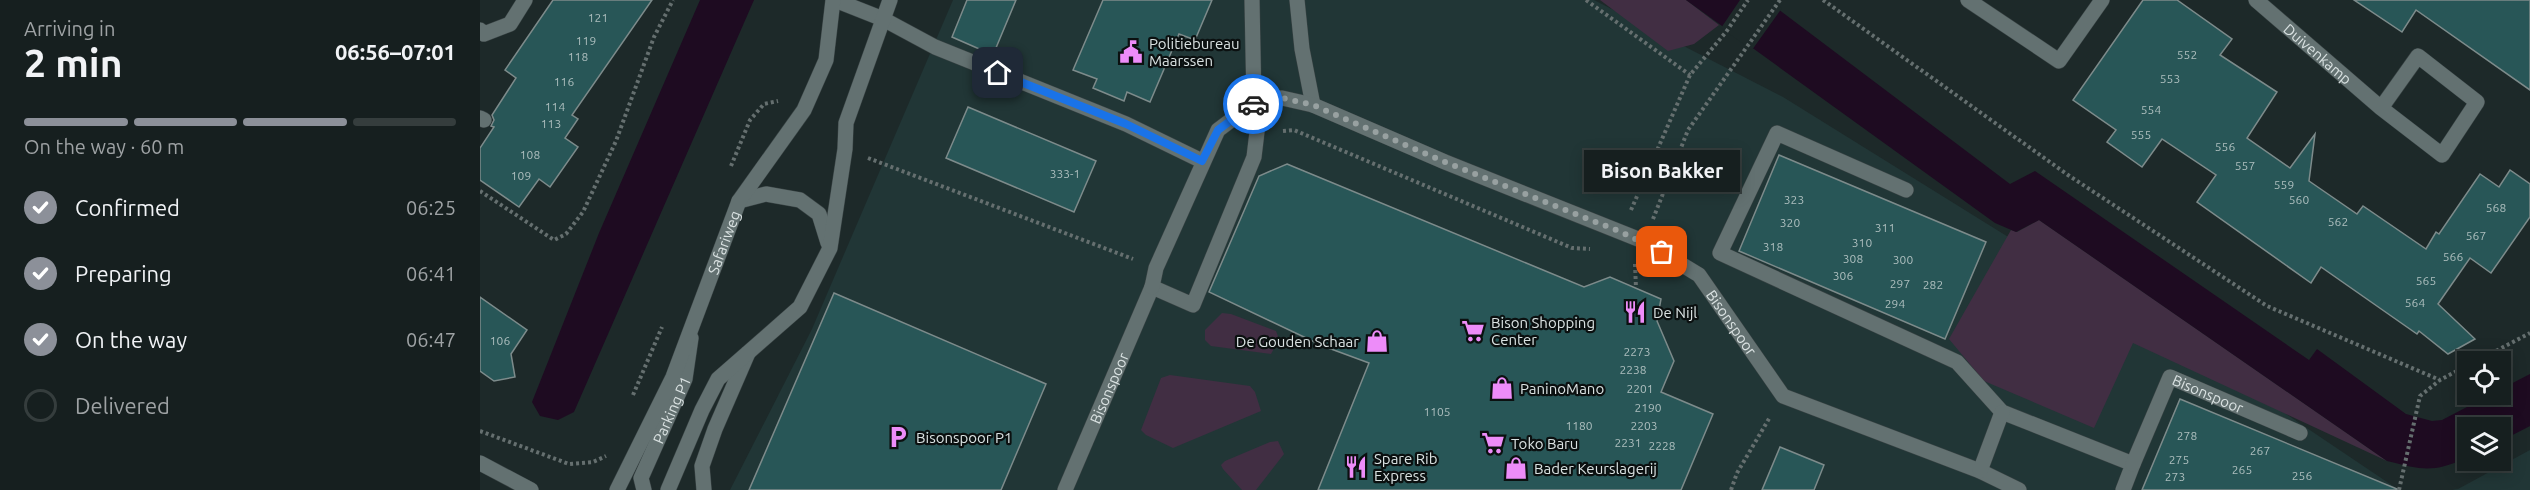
<!DOCTYPE html>
<meta charset="utf-8">
<style>
:root{--surface:#161f1f;--page:#232c2c;--text:#f1f3f6;--muted:#9ea2a4;--line:#353d3d;--accent:#8c9099}
body{margin:0;font-family:Ubuntu,sans-serif;background:var(--page);color:var(--text);height:100vh;display:flex;flex-direction:column;font-size:22px;white-space:nowrap}
*{box-sizing:border-box;margin:0}
p{font-size:20px;color:var(--muted)}
.icon{flex:none;width:33px;height:33px;fill:none;stroke:currentColor;stroke-width:2;stroke-linecap:round;stroke-linejoin:round}
.map{position:relative;flex:1;overflow:hidden}
.side{display:flex;flex-direction:column;background:var(--surface);width:480px}
.side>*{flex:none}
.buttons{position:absolute;left:1977px;top:351px;display:grid;gap:12px}
.buttons a{display:grid;place-items:center;width:54px;height:54px;border-radius:0px;background:var(--surface);box-shadow:0 3px 15px #0003,0 0 0 2px var(--line);font-size:30px}
.pin{position:absolute;display:grid;place-items:center;width:51px;height:51px;color:#fff;margin:-26px;border-radius:12px;box-shadow:0 3px 9px #0006}
.courier{position:absolute;display:grid;place-items:center;width:60px;height:60px;margin:-30px;border:4px solid #1a73e8;border-radius:50%;background:#fff;color:#222;box-shadow:0 2px 8px #0007}
.bubble{position:absolute;height:42px;border-radius:0px;background:var(--surface);box-shadow:0 3px 15px #0003,0 0 0 2px var(--line);font-size:20px;font-weight:700;line-height:42px;text-align:center}
.overview em{font-style:normal;font-weight:700}
.overview div{display:flex;flex-direction:column-reverse}
.overview{display:flex;align-items:center;justify-content:space-between;height:102px;padding:0 24px}
h1{font-size:39px;font-weight:700;line-height:45px}
.bar{display:grid;grid-template-columns:repeat(4,1fr);gap:9px 6px;align-content:center;height:72px;padding:0 24px}
.bar i{height:8px;border-radius:4px;background:var(--line)}
.bar .active{background:var(--accent)}
.bar p{grid-column:span 4}
ol{padding:0 24px;list-style:none}
li{display:flex;align-items:center;gap:18px;height:66px}
li p{margin-inline-start:auto}
li .icon{padding:6px;border-radius:50%;background:var(--accent);color:#fff;stroke-width:4}
li:last-child{color:var(--muted)}
li i{width:33px;height:33px;border:3px solid var(--line);border-radius:50%}
main{display:flex;flex:1;min-height:0}
.map>svg:first-child{display:block}
.built{fill:#213636}
.green{fill:#412e43}
.water{fill:#1e0b21}
.pier{fill:#1d2929}
.building{fill:#285657;stroke:#7d8b8b;stroke-width:1.5}
.lines{fill:none;stroke-linecap:round;stroke-linejoin:round}
.service-casing{stroke:#394344;stroke-width:16}
.pedestrian-casing{stroke:#394344;stroke-width:16}
.minor-casing{stroke:#394344;stroke-width:16}
.tertiary-casing{stroke:#394344;stroke-width:16}
.path{stroke:#656f6f;stroke-width:4;stroke-dasharray:3 3;stroke-linecap:butt}
.service{stroke:#637171;stroke-width:15}
.pedestrian{stroke:#637171;stroke-width:15}
.minor{stroke:#637171;stroke-width:15}
.tertiary{stroke:#637171;stroke-width:15}
.done{stroke:#98a1a1;stroke-width:6;stroke-dasharray:0 10.8}
.route{stroke:#1a73e8;stroke-width:8}
.labels{text-anchor:middle;dominant-baseline:central;stroke-width:4.5;stroke-linejoin:round;paint-order:stroke}
.number-label{font-size:12px;fill:#aebfbf}
.poi-label{font-size:15px;fill:#dae2e2;stroke:#0b1010;text-anchor:start}
.street-label{font-size:15px;fill:#dae2e2;stroke:#0b1010}
</style>
<main>
<section class="side">
<div class="overview"><div><h1>2 min</h1><p>Arriving in</p></div><em>06:56–07:01</em></div>
<div class="bar"><i class="active"></i><i class="active"></i><i class="active"></i><i></i><p>On the way · 60 m</p></div>
<ol>
<li><svg class="icon" aria-label="check" viewBox="0 0 24 24"><path d="M5 12l5 5 9-10"/></svg>Confirmed<p>06:25</p></li>
<li><svg class="icon" aria-label="check" viewBox="0 0 24 24"><path d="M5 12l5 5 9-10"/></svg>Preparing<p>06:41</p></li>
<li><svg class="icon" aria-label="check" viewBox="0 0 24 24"><path d="M5 12l5 5 9-10"/></svg>On the way<p>06:47</p></li>
<li><i></i>Delivered</li>
</ol>
</section>
<div class="map">
<svg width="2050" height="490" viewBox="0 0 2050 490">
<rect width="100%" height="100%" fill="#1d2929"/>
<path class="built" d="M473 0H1114L1303 97 1718 355 1919 490H250L332 329Z
M2050 450V490H1972L1978 489Z"/>
<path class="green" d="M1120 0H1206L1239 25 1214 44 1188 51Z
M1559 220 1907 461 1653 343 1614 428 1504 381 1469 339 1531 230 1537 232Z
M742 313 751 314 796 331 799 339 791 354 731 346 725 340V330Z
M690 375 770 386 775 392 781 411 693 448 666 435 661 430 681 378Z
M798 441 804 454 776 490H762L743 469 741 465 745 461 790 442Z"/>
<path class="water" d="M220 0H274L94 412 78 420 60 416 52 402 119 233Z
M1206 0H1286L1530 184 1555 171 1829 360 1837 349 1926 414 1952 421 1962 420 2010 395 2020 394 2021 389 2050 374V426L2021 441 2020 428H1988L1987 458C1952 473 1943 470 1907 461L1559 220 1536 232 1515 223Z"/>
<path class="pier" d="M1260 0H1290L1302 8 1272 50 1241 28Z"/>
<path class="building" d="M73 0H172L92 115 98 119 85 138 98 147 70 187 59 179 39 207 0 180V148L14 127 11 126 14 120 12 115 36 78 25 70Z
M487 0H536L513 55 472 37Z
M623 0H732L715 40 699 34 670 102 647 92 644 101 613 88 617 79 593 70Z
M1663 0H1697L1752 39 1740 55 1797 92 1767 138 1810 168 1835 134 1829 181 1877 214 1883 206 1946 249 1956 232 1959 234 2000 174 2019 187 2030 170 2050 184V217L2011 273 1990 258 1958 304 1995 339 1968 354 1939 331 1937 334 1841 267 1831 283 1717 202 1736 175 1682 139 1662 167 1627 142 1636 130 1593 100Z
M1874 0H2050V90L1936 10 1922 32Z
M488 107 616 161 594 212 466 158Z
M1299 155 1506 242 1465 339 1259 251Z
M807 164 1104 287 1130 277 1181 299 1177 321 1194 361 1181 392 1233 414 1201 490H838L889 363 843 346 729 292 779 176Z
M354 293 566 384 521 490H269Z
M0 297 47 330 31 354 35 377 14 381 0 371Z
M1700 399 1917 489V490H1662Z
M1300 447 1344 465 1334 490H1282Z"/>
<g class="lines">
<g class="service-casing">
<g id="service">
<path d="M355 0 403 19 455 47 646 124 722 161"/>
<path d="M1488 0 1579 61 1622 0"/>
<path d="M0 118 4 120"/>
<path d="M672 287 713 305 774 157 777 132 774 103"/>
<path id="s1" d="M164 490 161 478 205 379 211 338"/>
<path d="M224 490 222 466 235 429 268 353"/>
</g>
</g>
<g class="pedestrian-casing">
<g id="pedestrian">
<path id="s2" d="M585 490 672 287"/>
</g>
</g>
<g class="minor-casing">
<g id="minor">
<path d="M772 0 774 103"/>
<path d="M817 0 822 49 833 105"/>
<path id="s3" d="M1776 0 1901 108 1962 155 1997 102 1938 56 1901 108"/>
<path d="M0 30 4 34 30 24 45 0"/>
<path d="M1426 190 1297 133 1240 253 1477 362 1522 412 1653 464 1643 490"/>
<path id="s4" d="M672 287 676 268 738 130 774 103 802 98 833 105 965 162 1163 241 1219 275 1303 396 1500 471 1539 490"/>
<path d="M0 463 51 490"/>
<path id="s5" d="M1653 464 1690 377 1820 433"/>
<path d="M1500 471 1522 412"/>
</g>
</g>
<g class="tertiary-casing">
<g id="tertiary">
<path d="M259 201 286 194 320 200 339 214 348 243"/>
<path id="s6" d="M137 490 193 377 259 201 324 110 346 60 353 0"/>
<path d="M188 490 222 410 238 379 320 307 350 248 365 149 366 123 410 0"/>
</g>
</g>
<path class="path" d="M1106 0 1210 75
M1343 0 1588 175 1787 306 1960 380
M803 131 814 130 1092 248 1110 249
M388 158 653 259
M251 166 270 120 284 104 298 101
M0 191 74 240 86 234 103 212 136 141 174 37 193 0
M1151 210 1210 75 1246 32 1268 0
M1173 219 1208 130 1300 0
M1155 264 1156 288
M1995 362 2050 333
M153 395 182 327
M0 431 89 464 113 462 126 456
M1251 490 1257 473 1290 417
M1919 490 1940 396 1960 380 1988 365"/>
<use href="#service" class="service"/>
<use href="#pedestrian" class="pedestrian"/>
<use href="#minor" class="minor"/>
<use href="#tertiary" class="tertiary"/>
</g>
<g class="lines">
<path class="done" d="M773 104 802 98 833 105 965 162 1141 232 1182 252"/>
<path class="route" d="M518 73 646 124 722 161 738 130 773 104"/>
</g>
<defs>
<g id="civic-bare" transform="scale(1.8)"><path d="M-.6-6.5H3V-4.5H.6V-3L4-1V1h2V6H-6V1h2V-1L-.6-3ZM-1.2 2.5V6h2.4V2.5Z" fill="#ed8cf9" stroke="#0b1010" stroke-width="2.5" paint-order="stroke"/></g>
<g id="restaurant-bare" transform="scale(1.8)"><path d="M-5-6h1v4h1v-4h1v4h1v-4h1v5L-1.5 .5V6h-2V.5L-5-1ZM5-6V6H3V1.5H1.5Q1.5-4 5-6Z" fill="#ed8cf9" stroke="#0b1010" stroke-width="2.5" paint-order="stroke"/></g>
<g id="supermarket-bare" transform="scale(1.8)"><path d="M-6-5.5h2.5l.6 2H6L4.5 2H-2.5L-4.4-4H-6ZM-1.5 3.2a1.3 1.3 0 1 0 .1 0ZM3 3.2a1.3 1.3 0 1 0 .1 0Z" fill="#ed8cf9" stroke="#0b1010" stroke-width="2.5" paint-order="stroke"/></g>
<g id="shop-bare" transform="scale(1.8)"><path d="M-5-2.5h2.3a2.7 3.5 0 0 1 5.4 0H5L5.5 6h-11ZM-1.5-2.5h3a1.5 2.3 0 0 0-3 0Z" fill="#ed8cf9" stroke="#0b1010" stroke-width="2.5" paint-order="stroke"/></g>
<g id="parking-bare" transform="scale(1.8)"><path d="M-3.5-5.5H1a3.5 3.5 0 0 1 0 7H-1V5.5H-3.5ZM-1-3.4V-.6H.8a1.4 1.4 0 0 0 0-2.8Z" fill="#ed8cf9" stroke="#0b1010" stroke-width="2.5" paint-order="stroke"/></g>
</defs>
<g fill-rule="evenodd">
<use href="#civic-bare" x="651" y="52"/>
<use href="#restaurant-bare" x="1155" y="312"/>
<use href="#supermarket-bare" x="993" y="331"/>
<use href="#shop-bare" x="897" y="341"/>
<use href="#shop-bare" x="1022" y="388"/>
<use href="#parking-bare" x="418" y="437"/>
<use href="#supermarket-bare" x="1013" y="443"/>
<use href="#restaurant-bare" x="876" y="467"/>
<use href="#shop-bare" x="1036" y="468"/>
</g>
<g class="labels">
<g class="number-label">
<text x="118" y="17">121</text>
<text x="106" y="40">119</text>
<text x="1707" y="54">552</text>
<text x="98" y="56">118</text>
<text x="1690" y="78">553</text>
<text x="84" y="81">116</text>
<text x="75" y="106">114</text>
<text x="1671" y="109">554</text>
<text x="71" y="123">113</text>
<text x="1661" y="134">555</text>
<text x="1745" y="146">556</text>
<text x="50" y="154">108</text>
<text x="1765" y="165">557</text>
<text x="585" y="173">333-1</text>
<text x="41" y="175">109</text>
<text x="1804" y="184">559</text>
<text x="1314" y="199">323</text>
<text x="1819" y="199">560</text>
<text x="2016" y="207">568</text>
<text x="1858" y="221">562</text>
<text x="1310" y="222">320</text>
<text x="1405" y="227">311</text>
<text x="1996" y="235">567</text>
<text x="1382" y="242">310</text>
<text x="1293" y="246">318</text>
<text x="1973" y="256">566</text>
<text x="1373" y="258">308</text>
<text x="1423" y="259">300</text>
<text x="1363" y="275">306</text>
<text x="1946" y="280">565</text>
<text x="1420" y="283">297</text>
<text x="1453" y="284">282</text>
<text x="1935" y="302">564</text>
<text x="1415" y="303">294</text>
<text x="20" y="340">106</text>
<text x="1157" y="351">2273</text>
<text x="1153" y="369">2238</text>
<text x="1160" y="388">2201</text>
<text x="1168" y="407">2190</text>
<text x="957" y="411">1105</text>
<text x="1099" y="425">1180</text>
<text x="1164" y="425">2203</text>
<text x="1707" y="435">278</text>
<text x="1148" y="442">2231</text>
<text x="1182" y="445">2228</text>
<text x="1780" y="450">267</text>
<text x="1699" y="459">275</text>
<text x="1762" y="469">265</text>
<text x="1822" y="475">256</text>
<text x="1695" y="476">273</text>
</g>
<g class="poi-label">
<text x="669" y="43">Politiebureau<tspan x="669" dy="17">Maarssen</tspan></text>
<text x="1173" y="312">De Nijl</text>
<text x="1011" y="322">Bison Shopping<tspan x="1011" dy="17">Center</tspan></text>
<text x="879" y="341" text-anchor="end">De Gouden Schaar</text>
<text x="1040" y="388">PaninoMano</text>
<text x="436" y="437">Bisonspoor P1</text>
<text x="1031" y="443">Toko Baru</text>
<text x="894" y="458">Spare Rib<tspan x="894" dy="17">Express</tspan></text>
<text x="1054" y="468">Bader Keurslagerij</text>
</g>
<g class="street-label">
<text stroke="none"><textPath href="#s3" startOffset="82">Duivenkamp</textPath></text>
<text stroke="none"><textPath href="#s6" startOffset="270">Safariweg</textPath></text>
<text stroke="none"><textPath href="#s4" startOffset="756">Bisonspoor</textPath></text>
<text stroke="none"><textPath href="#s2" startOffset="111">Bisonspoor</textPath></text>
<text stroke="none"><textPath href="#s5" startOffset="136">Bisonspoor</textPath></text>
<text stroke="none"><textPath href="#s1" startOffset="87">Parking P1</textPath></text>
</g>
</g>
</svg>
<div class="buttons">
<a><svg class="icon" aria-label="locate" viewBox="0 0 24 24"><circle cx="12" cy="12" r="6"/><path d="M12 2v4M12 18v4M2 12h4M18 12h4"/></svg></a>
<a><svg class="icon" aria-label="layers" viewBox="0 0 24 24"><path d="M12 4l9 5-9 5-9-5zM3 14l9 5 9-5"/></svg></a>
</div>
<div class="pin" style="left:1182px;top:252px;background:#ea580c"><svg class="icon" aria-label="bag" viewBox="0 0 24 24"><path d="M5 8h14l-1 12H6zM9 8a3 3 0 0 1 6 0"/></svg></div>
<div class="pin" style="left:518px;top:73px;background:#1f2937"><svg class="icon" aria-label="home" viewBox="0 0 24 24"><path d="M3 11l9-7 9 7M6 9v11h12V9"/></svg></div>
<div class="courier" style="left:773px;top:104px"><svg class="icon" aria-label="car" viewBox="0 0 24 24"><path d="M5 17H2v-5l4-1 3-4h7l3 4 3 1v5h-3M9 17h6M6 11h13"/><circle cx="7" cy="17" r="2"/><circle cx="17" cy="17" r="2"/></svg></div>
<div class="bubble" style="left:1104px;top:150px;width:156px">Bison Bakker</div>
</div>
</main>
